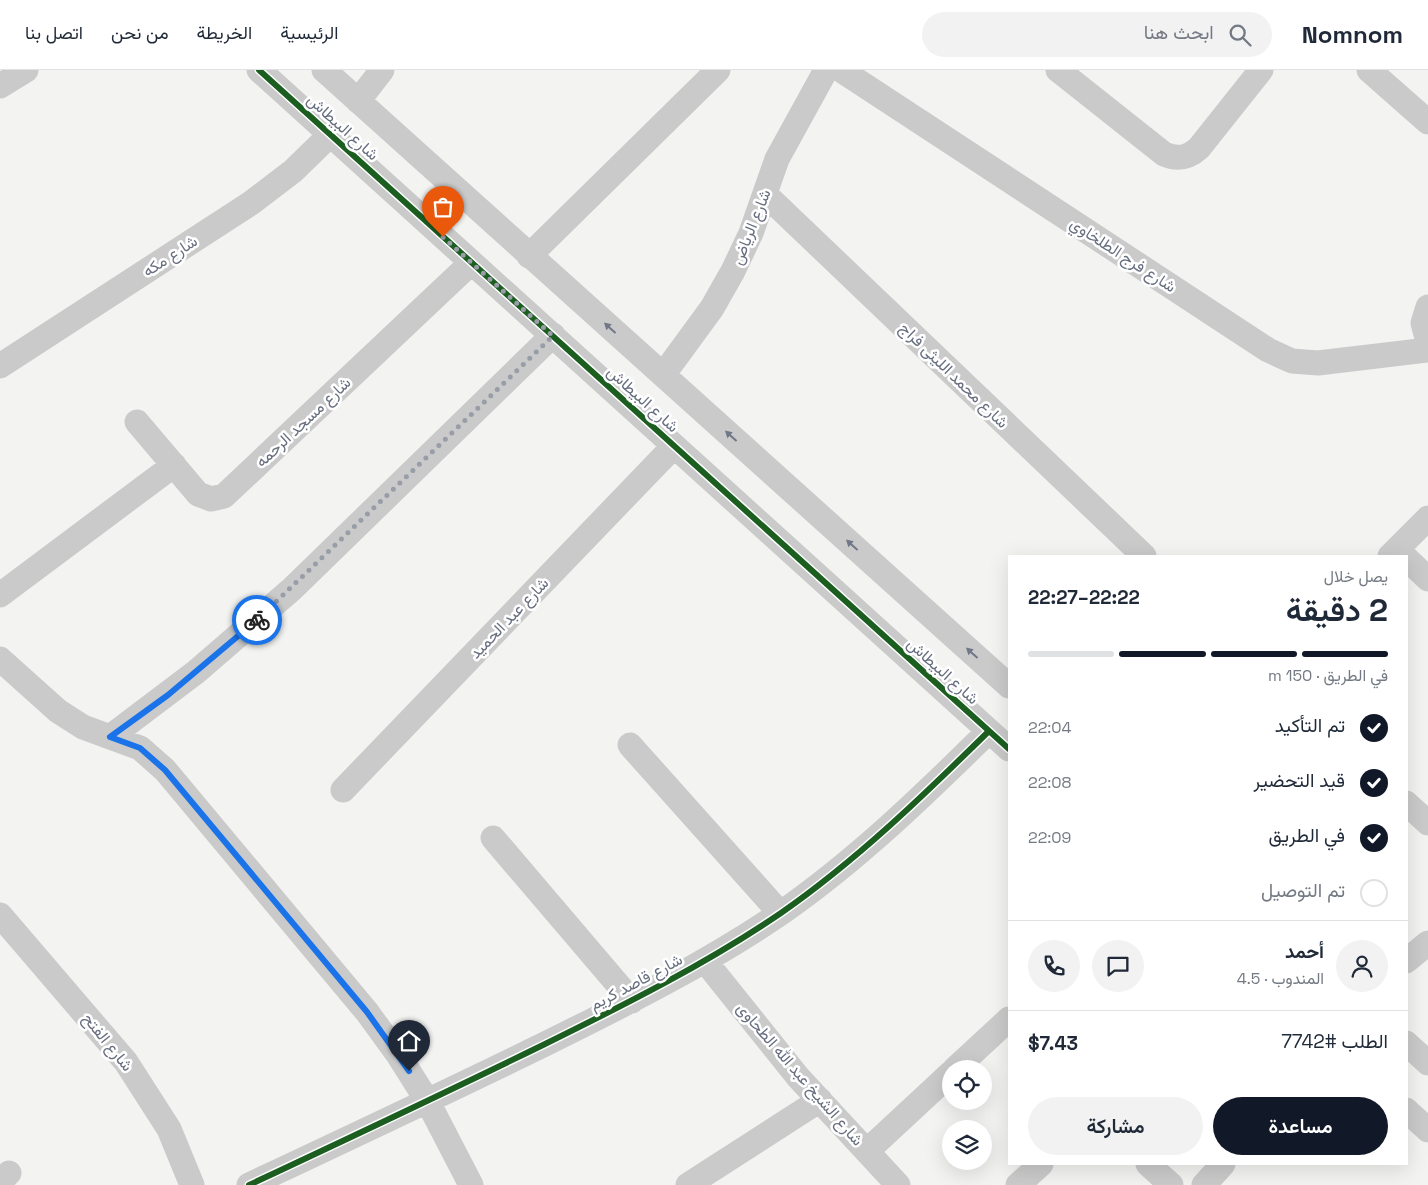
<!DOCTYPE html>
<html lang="ar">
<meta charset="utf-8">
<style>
:root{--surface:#fff;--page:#f2f2f3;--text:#1f2937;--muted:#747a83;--line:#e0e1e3;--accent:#111827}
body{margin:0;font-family:"Space Grotesk",Vazirmatn,sans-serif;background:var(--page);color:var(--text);direction:rtl;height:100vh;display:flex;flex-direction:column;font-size:19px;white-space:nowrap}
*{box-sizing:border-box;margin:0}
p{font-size:16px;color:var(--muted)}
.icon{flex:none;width:28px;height:28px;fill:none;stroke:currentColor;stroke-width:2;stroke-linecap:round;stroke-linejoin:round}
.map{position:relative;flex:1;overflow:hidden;direction:ltr}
.drawer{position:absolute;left:1008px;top:485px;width:400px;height:610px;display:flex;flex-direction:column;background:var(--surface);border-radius:0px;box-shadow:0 5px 20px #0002;direction:rtl}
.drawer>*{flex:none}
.buttons{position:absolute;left:942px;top:990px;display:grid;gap:10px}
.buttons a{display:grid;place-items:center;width:50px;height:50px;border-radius:50%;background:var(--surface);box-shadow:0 5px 20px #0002;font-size:25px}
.pin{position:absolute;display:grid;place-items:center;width:42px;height:42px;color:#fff;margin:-51px -21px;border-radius:50% 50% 50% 0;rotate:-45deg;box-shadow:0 0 5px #0007}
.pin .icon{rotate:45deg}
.courier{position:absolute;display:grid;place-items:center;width:50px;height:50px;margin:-25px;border:4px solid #1a73e8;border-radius:50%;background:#fff;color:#222;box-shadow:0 1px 6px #0007}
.headline em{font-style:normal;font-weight:600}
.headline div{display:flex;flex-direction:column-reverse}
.headline{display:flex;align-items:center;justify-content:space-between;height:85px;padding:0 20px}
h1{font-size:32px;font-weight:600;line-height:38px}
.bar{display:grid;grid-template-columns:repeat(4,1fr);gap:8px 5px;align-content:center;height:60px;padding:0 20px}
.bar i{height:6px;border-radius:4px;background:var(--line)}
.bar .on{background:var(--accent)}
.bar p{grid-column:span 4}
.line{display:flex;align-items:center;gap:12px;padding:0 20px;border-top:1px solid var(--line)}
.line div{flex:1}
.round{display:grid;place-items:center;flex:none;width:52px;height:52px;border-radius:26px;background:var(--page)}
ol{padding:0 20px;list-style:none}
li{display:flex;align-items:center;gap:15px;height:55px}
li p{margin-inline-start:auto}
li .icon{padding:5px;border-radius:50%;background:var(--accent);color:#fff;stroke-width:4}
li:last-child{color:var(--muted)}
li i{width:28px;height:28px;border:2px solid var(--line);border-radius:50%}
.button{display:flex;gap:10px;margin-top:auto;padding:10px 20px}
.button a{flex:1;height:58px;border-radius:30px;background:var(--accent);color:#fff;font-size:20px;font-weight:600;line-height:58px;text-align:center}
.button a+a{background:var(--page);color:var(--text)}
header{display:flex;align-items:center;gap:30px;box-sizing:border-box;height:70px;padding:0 25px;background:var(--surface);border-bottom:1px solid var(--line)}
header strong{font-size:24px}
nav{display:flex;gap:28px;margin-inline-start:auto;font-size:18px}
.search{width:350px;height:45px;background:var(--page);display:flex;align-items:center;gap:12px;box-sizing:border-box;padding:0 18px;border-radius:28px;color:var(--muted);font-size:19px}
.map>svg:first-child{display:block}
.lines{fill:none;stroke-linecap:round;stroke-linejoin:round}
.minor{stroke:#cacacb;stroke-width:25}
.cycleway-casing{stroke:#fff;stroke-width:9}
.cycleway{stroke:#1b5e20;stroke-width:6}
.oneway{fill:#717787}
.done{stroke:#989da7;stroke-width:5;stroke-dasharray:0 9}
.route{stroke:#1a73e8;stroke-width:6}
.labels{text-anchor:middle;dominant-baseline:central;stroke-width:5;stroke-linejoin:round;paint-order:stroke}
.street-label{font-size:16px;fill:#676e7f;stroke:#fff}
</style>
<header>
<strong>Nomnom</strong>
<div class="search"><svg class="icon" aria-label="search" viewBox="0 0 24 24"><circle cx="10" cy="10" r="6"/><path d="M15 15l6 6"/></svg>ابحث هنا</div>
<nav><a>الرئيسية</a><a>الخريطة</a><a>من نحن</a><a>اتصل بنا</a></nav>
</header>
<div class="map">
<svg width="1428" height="1115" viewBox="0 0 1428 1115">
<rect width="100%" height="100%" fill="#f3f4f2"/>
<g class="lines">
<path class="minor" d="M259 0 1009 679
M324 0 1009 616
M841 0 1268 280 1292 291 1318 293 1428 280
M1058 0 1164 84C1178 90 1188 88 1199 78L1261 0
M1369 0 1428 52
M0 16 26 0
M358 31 382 0
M765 124 1144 486
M529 186 718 0
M1428 237 1423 253 1428 272
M0 296 251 133 293 101 331 64
M663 305 712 238 733 201 751 163 777 89 826 0
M137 352 198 424 211 429 224 426 471 193
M1390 486 1428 448
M1406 488 1428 509
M0 525 174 395
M0 589 58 641 83 657 140 678 165 700 367 942 399 986 428 1032 471 1115
M110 667 196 602 292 519 553 265
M630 675 780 843
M343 720 674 376
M1406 733 1428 753
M493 768 632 931
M0 845 126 992 169 1059 192 1115
M705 891 798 1007 898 1115
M1406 891 1428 873
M1406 973 1428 993
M955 999 1009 949
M1406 1040 1428 1060
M867 1081 951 1003
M1148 1094 1171 1115
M0 1112 9 1103
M249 1115C347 1069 445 1023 543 975 624 935 706 894 781 843 857 790 923 726 989 661
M688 1115 820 1030
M1018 1115 1041 1094
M1204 1115 1223 1094"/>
<g class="cycleway-casing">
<path id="cycleway" d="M259 0 1009 679
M249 1115C347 1069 445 1023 543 975 624 935 706 894 781 843 857 790 923 726 989 661"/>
</g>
<use href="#cycleway" class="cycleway"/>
</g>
<defs><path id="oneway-solid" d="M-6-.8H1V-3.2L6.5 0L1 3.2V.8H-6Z" transform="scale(1.25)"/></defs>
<g class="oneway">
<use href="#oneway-solid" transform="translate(610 258) rotate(-138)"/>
<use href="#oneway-solid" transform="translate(731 366) rotate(-138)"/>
<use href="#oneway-solid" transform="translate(852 475) rotate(-138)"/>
<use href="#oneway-solid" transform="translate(972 583) rotate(-138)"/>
</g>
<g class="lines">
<path class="done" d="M257 550 553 266 443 167"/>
<path class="route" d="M257 550 168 625 110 667 140 678 165 700 367 942 409 1001"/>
</g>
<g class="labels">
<g class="street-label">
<text transform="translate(343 57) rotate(42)">شارع البيطاش</text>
<text transform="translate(751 157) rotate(-68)">شارع الرياض</text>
<text transform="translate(1123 185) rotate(33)">شارع فرج الطلخاوي</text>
<text transform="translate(170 186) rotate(-33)">شارع مكه</text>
<text transform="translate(954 305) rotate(44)">شارع محمد الليثى فراج</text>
<text transform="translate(643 329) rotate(42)">شارع البيطاش</text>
<text transform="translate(303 352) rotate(-43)">شارع مسجد الرحمه</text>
<text transform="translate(509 548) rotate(-46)">شارع عبد الحميد</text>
<text transform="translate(943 601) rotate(42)">شارع البيطاش</text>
<text transform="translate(636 912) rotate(-28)">شارع قاصد كريم</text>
<text transform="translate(108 972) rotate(51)">شارع الفتح</text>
<text transform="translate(800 1004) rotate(49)">شارع الشيخ عبد الله الطحاوى</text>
</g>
</g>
</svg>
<div class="buttons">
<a><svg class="icon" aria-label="locate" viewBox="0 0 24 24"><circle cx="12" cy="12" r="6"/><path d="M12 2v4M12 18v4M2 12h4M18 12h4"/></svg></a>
<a><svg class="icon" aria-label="layers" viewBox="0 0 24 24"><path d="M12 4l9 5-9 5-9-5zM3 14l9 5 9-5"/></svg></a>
</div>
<div class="pin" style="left:443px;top:167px;background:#ea580c"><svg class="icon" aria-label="bag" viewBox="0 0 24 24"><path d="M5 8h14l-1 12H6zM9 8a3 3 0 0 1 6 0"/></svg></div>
<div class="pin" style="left:409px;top:1001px;background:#1f2937"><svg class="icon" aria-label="home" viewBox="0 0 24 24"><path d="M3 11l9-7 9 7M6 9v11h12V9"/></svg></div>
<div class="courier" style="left:257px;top:550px"><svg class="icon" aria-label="bike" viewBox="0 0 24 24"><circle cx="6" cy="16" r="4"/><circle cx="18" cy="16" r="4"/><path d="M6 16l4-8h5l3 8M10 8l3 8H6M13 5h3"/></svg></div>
<section class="drawer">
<div class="headline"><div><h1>2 دقيقة</h1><p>يصل خلال</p></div><em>22:22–22:27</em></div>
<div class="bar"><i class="on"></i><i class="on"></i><i class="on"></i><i></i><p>في الطريق · 150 m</p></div>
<ol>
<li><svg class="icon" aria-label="check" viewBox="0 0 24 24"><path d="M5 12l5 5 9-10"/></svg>تم التأكيد<p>22:04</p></li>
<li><svg class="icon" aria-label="check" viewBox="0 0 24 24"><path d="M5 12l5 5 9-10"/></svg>قيد التحضير<p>22:08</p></li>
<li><svg class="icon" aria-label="check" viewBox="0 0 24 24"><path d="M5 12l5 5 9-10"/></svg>في الطريق<p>22:09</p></li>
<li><i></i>تم التوصيل</li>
</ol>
<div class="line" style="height:90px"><a class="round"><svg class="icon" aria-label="person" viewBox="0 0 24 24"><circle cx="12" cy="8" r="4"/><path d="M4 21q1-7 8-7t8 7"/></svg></a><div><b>أحمد</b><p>المندوب · 4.5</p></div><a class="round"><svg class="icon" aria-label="chat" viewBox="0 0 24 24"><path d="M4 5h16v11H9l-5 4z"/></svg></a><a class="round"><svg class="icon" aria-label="phone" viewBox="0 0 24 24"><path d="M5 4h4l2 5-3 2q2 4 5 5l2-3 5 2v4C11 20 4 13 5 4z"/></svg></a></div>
<div class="line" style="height:65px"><div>الطلب #7742</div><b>$7.43</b></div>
<div class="button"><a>مساعدة</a><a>مشاركة</a></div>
</section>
</div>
